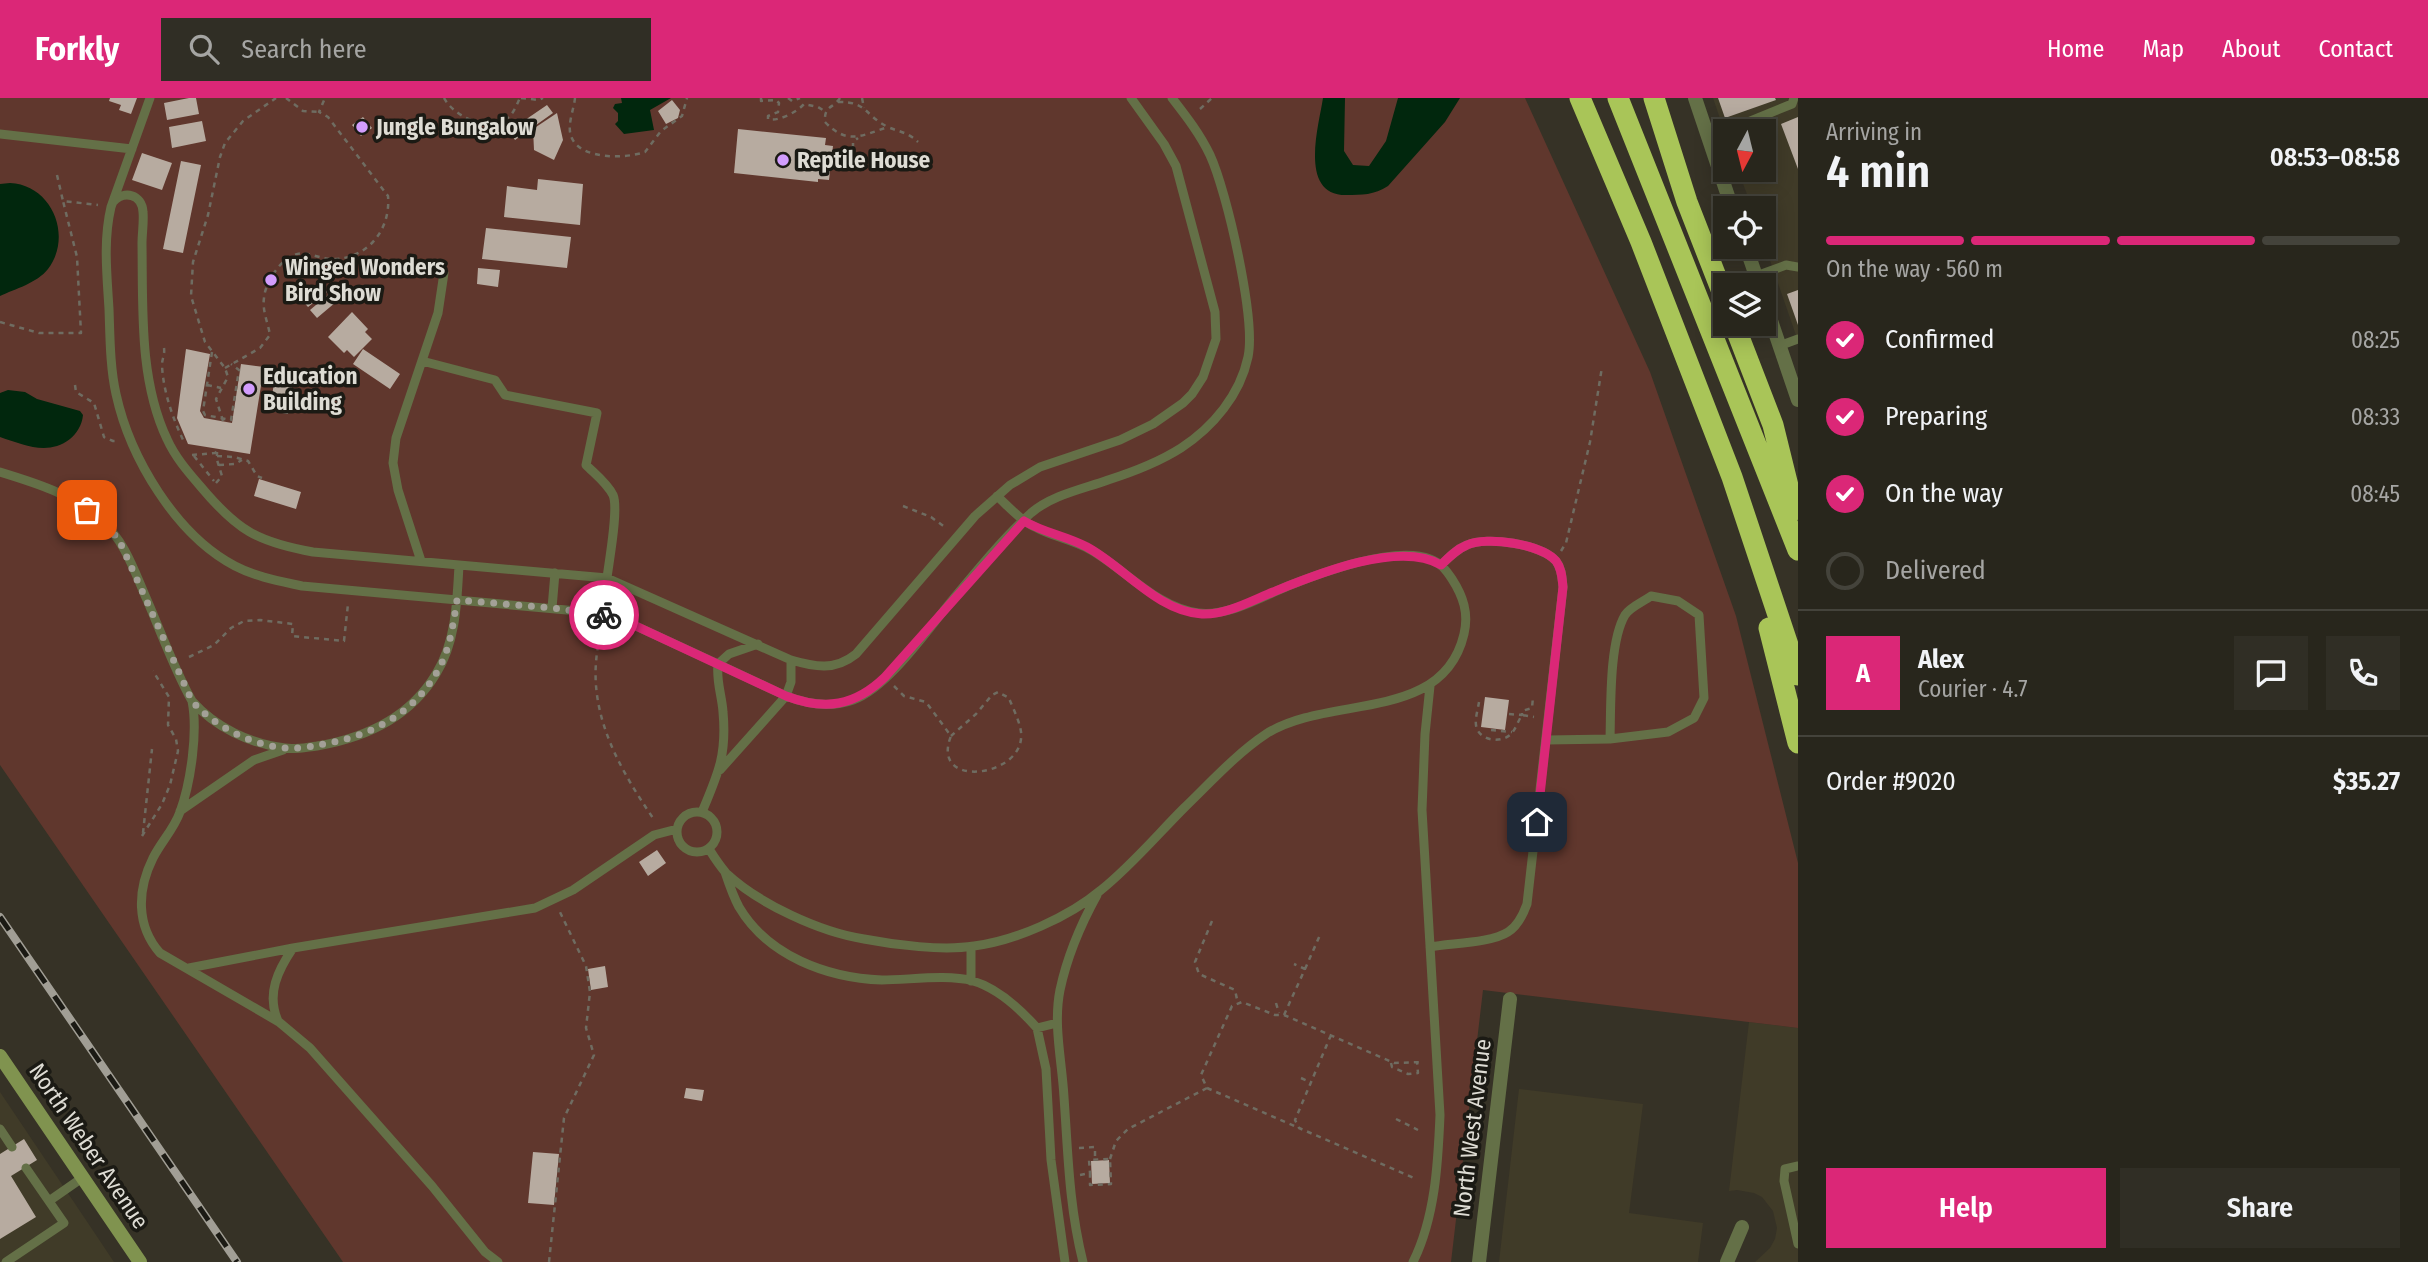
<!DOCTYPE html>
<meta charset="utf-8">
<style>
:root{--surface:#28261c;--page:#302e25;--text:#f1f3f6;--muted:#a5a5a3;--line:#44433b;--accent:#db2777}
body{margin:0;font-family:"Fira Sans Condensed",sans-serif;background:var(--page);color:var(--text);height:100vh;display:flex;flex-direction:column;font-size:26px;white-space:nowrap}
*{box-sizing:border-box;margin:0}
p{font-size:23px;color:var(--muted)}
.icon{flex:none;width:38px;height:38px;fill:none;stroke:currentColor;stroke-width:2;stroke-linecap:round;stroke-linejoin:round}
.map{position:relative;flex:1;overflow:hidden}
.side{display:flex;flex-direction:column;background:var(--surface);width:630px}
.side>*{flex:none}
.needle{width:46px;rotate:187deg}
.fabs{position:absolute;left:1713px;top:21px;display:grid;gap:14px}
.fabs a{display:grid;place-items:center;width:63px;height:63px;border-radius:0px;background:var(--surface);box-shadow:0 4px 18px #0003,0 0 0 2px var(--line);font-size:35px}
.pin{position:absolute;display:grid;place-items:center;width:60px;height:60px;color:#fff;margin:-30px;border-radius:14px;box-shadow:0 4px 10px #0006}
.courier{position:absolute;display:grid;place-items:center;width:70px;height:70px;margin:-35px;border:5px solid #db2777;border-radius:50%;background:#fff;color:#222;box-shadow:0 2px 9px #0007}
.overview em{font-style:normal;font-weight:600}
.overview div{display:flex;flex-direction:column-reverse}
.overview{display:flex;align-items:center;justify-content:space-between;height:119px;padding:0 28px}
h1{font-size:46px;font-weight:600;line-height:52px}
.bar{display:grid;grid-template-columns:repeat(4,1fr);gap:10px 7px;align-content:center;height:84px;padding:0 28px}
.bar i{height:9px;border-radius:5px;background:var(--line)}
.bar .active{background:var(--accent)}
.bar p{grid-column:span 4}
.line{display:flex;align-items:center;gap:18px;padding:0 28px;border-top:2px solid var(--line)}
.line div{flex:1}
.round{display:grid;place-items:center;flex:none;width:74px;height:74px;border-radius:0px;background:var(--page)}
ol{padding:0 28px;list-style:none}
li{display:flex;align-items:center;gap:21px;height:77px}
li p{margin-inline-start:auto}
li .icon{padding:7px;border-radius:50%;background:var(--accent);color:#fff;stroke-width:4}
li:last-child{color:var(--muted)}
li i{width:38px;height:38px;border:4px solid var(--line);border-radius:50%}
.action{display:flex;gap:14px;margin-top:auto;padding:14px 28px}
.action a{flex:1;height:80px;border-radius:0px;background:var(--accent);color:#fff;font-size:28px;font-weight:600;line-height:80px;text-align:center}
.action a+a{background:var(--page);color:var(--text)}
header{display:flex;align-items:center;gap:42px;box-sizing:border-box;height:98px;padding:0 35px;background:var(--accent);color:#fff}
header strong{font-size:33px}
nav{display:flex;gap:38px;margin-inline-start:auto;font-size:24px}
.search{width:490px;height:63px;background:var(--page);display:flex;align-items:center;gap:18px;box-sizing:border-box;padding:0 24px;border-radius:0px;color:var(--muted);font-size:26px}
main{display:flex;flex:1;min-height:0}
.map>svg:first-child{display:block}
.built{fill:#403b28}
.green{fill:#60372d}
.water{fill:#01270d}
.building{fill:#b7aba0}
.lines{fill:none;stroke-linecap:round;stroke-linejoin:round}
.path{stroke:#6f6c61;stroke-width:2.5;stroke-dasharray:5 5;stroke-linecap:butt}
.lane{stroke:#647047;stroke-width:9}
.street{stroke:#647047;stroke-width:14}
.secondary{stroke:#80934f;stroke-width:14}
.highway{stroke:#a9c558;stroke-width:21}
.rail-casing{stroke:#a19e95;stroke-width:8}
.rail{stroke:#1b1a14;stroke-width:5;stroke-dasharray:16;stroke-linecap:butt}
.done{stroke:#a3a097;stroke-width:7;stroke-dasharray:0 12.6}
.route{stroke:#db2777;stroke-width:9}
.poi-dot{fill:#d29dfd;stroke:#1b1a14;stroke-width:2.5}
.labels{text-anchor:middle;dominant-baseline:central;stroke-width:7;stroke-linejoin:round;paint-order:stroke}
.poi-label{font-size:23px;font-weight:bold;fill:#dedcd4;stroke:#1b1a14;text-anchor:start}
.street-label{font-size:23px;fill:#dedcd4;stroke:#1b1a14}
</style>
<header>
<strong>Forkly</strong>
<div class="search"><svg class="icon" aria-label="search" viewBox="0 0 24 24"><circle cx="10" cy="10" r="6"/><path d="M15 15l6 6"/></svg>Search here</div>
<nav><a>Home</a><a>Map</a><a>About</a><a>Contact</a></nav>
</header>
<main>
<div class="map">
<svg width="1798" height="1164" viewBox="0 0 1798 1164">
<rect width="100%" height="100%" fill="#363226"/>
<path class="built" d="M1713 0H1798V243L1764 145V110H1752L1738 72H1764V33L1725 35Z
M1749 924 1798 930V1164H1755L1770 1150 1775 1141 1777 1130 1773 1113 1762 1099 1754 1095 1737 1092 1729 1093Z
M1519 991 1643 1006 1629 1115 1703 1125 1698 1164H1499Z
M0 994 98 1140 114 1164H0Z"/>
<path class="green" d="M0 0H1525L1650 274 1736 518 1798 765V930L1483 892 1451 1164H343L0 667Z"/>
<path class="water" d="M621 0H671L650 12 654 32 624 36 615 26 618 23V15L613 10 615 6 622 5Z
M1323 0H1345L1344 53 1353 67 1369 68 1386 43 1398 0H1460L1445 24 1388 88C1374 97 1362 97 1346 97 1298 97 1319 27 1323 0Z
M10 85C52 87 73 138 48 171 37 185 15 191 0 198V86Z
M8 292 25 294 37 301 80 313 83 317C82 327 77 335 70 341 48 358 24 347 0 339V295Z"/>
<path class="building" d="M110 0H137L131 16 119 12 121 7 109 3Z
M189 0H196L199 16 167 22 164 5Z
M1718 0H1775L1776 2 1725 20Z
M672 2 680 12 678 20 666 26 658 13Z
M547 7 553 15 515 42 509 33Z
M557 15 563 42 554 62 534 52 533 31Z
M363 19 372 30 361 38 352 27Z
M1798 19V71L1781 26Z
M202 23 206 43 172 50 169 29Z
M738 31 826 40 825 47 833 48 829 82 818 81V84L734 75Z
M142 55 172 65 162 92 132 82Z
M181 63 201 67 183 155 163 151Z
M538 81 583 86 580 127 504 119 507 88 537 92Z
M486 130 571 139 567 170 482 161Z
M478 170 500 172 498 189 477 186Z
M320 186 327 194 308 209 301 201Z
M1798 192V227L1787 196Z
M329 196 336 204 317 220 310 212Z
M352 214 368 231 365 234 372 241 354 259 347 252 344 255 328 239Z
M186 251 210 256 200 313 204 320 232 325 241 266 264 269 250 356 188 346 177 320Z
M363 251 400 276 390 291 353 266Z
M275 277 293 280 288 316 270 313Z
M259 381 301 394 296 411 254 398Z
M1485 599 1509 602 1505 632 1481 629Z
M657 752 666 765 648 778 639 764Z
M605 868 608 889 591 892 588 871Z
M686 990 704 992 702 1003 684 1000Z
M24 1041 37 1062 11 1078 36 1119 0 1141V1056Z
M533 1054 559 1056 554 1107 528 1105Z
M1109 1062 1110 1085 1092 1086 1091 1063Z"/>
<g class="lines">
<path class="path" d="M286 0 303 13 319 14
M444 0C454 18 483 32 504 22 513 18 516 8 520 0
M521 0 539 2 543 0
M575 0C574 11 567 27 571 38 579 62 625 61 645 54L661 33 682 18 687 0
M761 0V3L776 2 779 5 778 14 768 18V21C778 24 797 14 804 6L818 9 826 14
M788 0 792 3 800 0
M840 0C833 11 824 7 825 24 847 47 861 38 888 29
M862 0 864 10
M838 4C867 3 865 18 888 29 899 34 908 34 918 44
M1200 11 1212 0
M853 60V44L858 40
M57 77 63 103
M0 224 39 235H81L77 159 63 103 98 107
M164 250C165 257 162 261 162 267 163 293 173 321 184 344
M212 254 203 313 205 317 231 322 239 272 231 266
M225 270 260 250 270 237C268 225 262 212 264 200 265 185 280 162 294 157 306 152 319 161 331 161 367 162 391 132 388 98L328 19 319 14 325 0
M75 287 76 294 94 305 104 339 113 343H119
M207 287 221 290
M223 323 216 301 228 279 225 270 205 244 191 198 193 164 208 117 220 59 225 45 243 23 276 0
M192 357 215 355 220 351
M194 358 214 383
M217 358 234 359 248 363 257 378 262 380
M219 367 235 366 242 362
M216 385 222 378 217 362V354
M903 408 931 419 946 430
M1561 453 1566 445 1590 344 1602 269
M603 528C580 602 614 663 655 723
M189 559 214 547 231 530 244 523 260 522 293 526 292 538 344 543 348 506
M894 588 904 598 926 604 951 638C930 690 1017 680 1021 641 1023 629 1013 611 1009 600L998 594 992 597 976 616 951 638
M1479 604C1478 611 1475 620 1476 627 1478 642 1499 646 1510 637 1515 633 1518 623 1522 617L1534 619
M1509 616 1522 617V613L1532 610 1533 599
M1491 632 1512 634
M143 735 152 651
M142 738 162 706 170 687 178 653 176 641 168 627 169 599 153 573
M1212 823 1195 864 1199 876 1235 892 1238 906
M1305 871 1320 837
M1276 905 1279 915
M1284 917 1305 871 1294 866
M1331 937 1295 1022 1299 1030 1414 1080
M1391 965 1392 969 1408 976 1418 975 1417 964
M1301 980 1310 984
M1207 990 1299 1030
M1396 1021 1418 1032
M1079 1050 1095 1049V1062
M1110 1061 1116 1043 1128 1031 1207 990 1201 977 1232 908 1242 904 1275 917H1284L1394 965 1423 964
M1080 1077 1090 1075V1087L1111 1086 1110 1061 1089 1062 1090 1075
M549 1164 564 1020 594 957 586 930 590 894 586 868 559 812"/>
<path class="lane" d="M150 0 111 109C103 143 107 177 109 211 110 239 110 269 116 296 130 360 176 437 235 468 256 479 279 483 302 488L600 515 638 529 718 566C716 583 722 598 723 614 727 657 718 676 702 714
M1726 33 1792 6 1794 0
M0 36 132 51
M113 104C124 92 142 96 143 114 144 124 142 135 142 146 143 210 139 282 167 341 175 359 188 374 201 389 237 432 257 444 313 454L607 480 791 562C815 569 835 573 856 556L975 418 1010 387 1040 369 1120 342 1153 326 1183 305 1192 296 1203 279 1216 241 1215 214 1176 68 1164 46 1131 0
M1756 178 1786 167 1798 169
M1779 248 1798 241
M422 263 495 282 505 297 597 315 586 367C595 376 607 385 613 397 619 410 609 463 607 480
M0 374C36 385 72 396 101 422 123 441 133 469 144 495 160 531 173 569 192 603 215 629 250 646 285 650 295 652 307 649 317 648 365 640 410 619 436 576 456 544 457 504 459 467
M421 463 398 392 393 365 396 340 438 215 444 175
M552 510 555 475
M758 546 729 556 718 566 786 598 791 584V562
M192 603C198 633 191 684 180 714 174 731 161 744 153 760 137 792 136 828 160 855L279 924 310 950 432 1088 485 1154 498 1164
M1547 642 1610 641 1668 634 1694 620 1704 600 1699 517 1678 503 1651 498C1643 504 1630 509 1625 517 1609 544 1611 609 1610 641
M720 672 786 598C807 606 831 610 853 602 887 590 926 534 949 506 974 476 1002 441 1031 415 1052 397 1083 391 1108 382 1133 374 1159 364 1181 350 1213 329 1240 297 1248 259 1256 221 1227 94 1210 57 1200 36 1186 18 1172 0
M180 713 254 662 283 652
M677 734a20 20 0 1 1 40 0a20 20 0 1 1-40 0Z
M709 751C714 759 720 768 726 775 759 806 820 834 864 841 895 847 943 853 974 848 1015 843 1069 819 1101 792 1131 768 1157 737 1184 710 1209 686 1237 655 1266 636 1328 596 1443 626 1464 536 1469 515 1463 498 1452 481 1446 472 1441 465 1430 461 1395 447 1323 474 1288 488 1261 499 1228 519 1198 515 1156 509 1126 472 1091 452 1074 442 1054 439 1037 430 1021 423 1009 409 997 398
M725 774C729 786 733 798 739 809 768 858 827 880 882 882 909 882 947 876 973 883 997 890 1021 912 1037 930L1057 925
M971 849V883
M1430 849C1451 845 1491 845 1508 834 1518 828 1523 817 1527 806L1563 489C1562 480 1562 470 1556 463 1541 446 1487 438 1467 447 1457 451 1449 459 1441 467
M189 870 293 850 535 810 573 792 654 737 677 731
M278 923C266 896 278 872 293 850
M1037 930 1046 971 1051 1062 1065 1164
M0 1031 12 1049
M1798 1068 1785 1071 1784 1083 1798 1146
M49 1103 82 1080
M6 1164 64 1125 26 1070
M1083 1164C1069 1109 1068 1055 1064 999 1062 963 1053 927 1060 892 1067 859 1081 826 1097 797
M1413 1164C1435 1120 1438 1066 1440 1017L1422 712 1425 636 1430 588"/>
<path class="street" d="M1695 0 1732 110
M1746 149 1759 187
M1764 202 1798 302
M1479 1164 1510 901
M1727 1164 1742 1129"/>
<path class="secondary" d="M0 958 140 1164"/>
<path class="highway" d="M1580 0 1641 144 1732 379 1798 577
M1618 0 1798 452
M1654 0 1687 104 1726 204
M1734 226 1773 327 1794 412
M1769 530 1798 645"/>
<g class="rail-casing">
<path id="rail" d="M0 819 237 1164"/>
</g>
<use href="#rail" class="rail"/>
</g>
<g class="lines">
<path class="done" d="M87 412 102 422 119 442 192 603C215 629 251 647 286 650 296 651 308 649 318 647 366 640 412 618 437 574 450 552 453 527 457 502L552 510 604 517"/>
<path class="route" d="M604 517 638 529 786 598C825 613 855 608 885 579L1024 423C1044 435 1067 438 1087 449 1124 469 1157 513 1202 516 1226 517 1251 503 1273 494 1315 477 1399 442 1441 467 1449 459 1457 451 1467 447 1487 438 1541 446 1556 463 1562 471 1562 480 1563 489L1537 724"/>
</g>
<g class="poi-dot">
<circle cx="362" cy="29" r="7"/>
<circle cx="783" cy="62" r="7"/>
<circle cx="271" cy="182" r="7"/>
<circle cx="249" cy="291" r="7"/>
</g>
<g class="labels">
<g class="poi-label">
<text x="376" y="29">Jungle Bungalow</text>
<text x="797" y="62">Reptile House</text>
<text x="285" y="169">Winged Wonders<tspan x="285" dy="26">Bird Show</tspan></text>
<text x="263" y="278">Education<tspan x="263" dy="26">Building</tspan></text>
</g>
<g class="street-label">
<text transform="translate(1472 1030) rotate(-83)">North West Avenue</text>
<text transform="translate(89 1048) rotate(56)">North Weber Avenue</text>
</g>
</g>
</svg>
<div class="fabs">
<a><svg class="needle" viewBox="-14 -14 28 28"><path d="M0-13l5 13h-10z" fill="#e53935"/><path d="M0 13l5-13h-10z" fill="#a5a5a3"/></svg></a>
<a><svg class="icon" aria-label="locate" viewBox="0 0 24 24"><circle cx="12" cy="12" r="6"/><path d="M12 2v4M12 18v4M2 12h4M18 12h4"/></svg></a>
<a><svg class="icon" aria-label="layers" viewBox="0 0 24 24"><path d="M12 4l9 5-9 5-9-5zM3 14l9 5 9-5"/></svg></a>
</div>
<div class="pin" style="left:87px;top:412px;background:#ea580c"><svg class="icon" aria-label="bag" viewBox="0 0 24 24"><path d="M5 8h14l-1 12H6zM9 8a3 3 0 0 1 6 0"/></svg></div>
<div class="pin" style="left:1537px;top:724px;background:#1f2937"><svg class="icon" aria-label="home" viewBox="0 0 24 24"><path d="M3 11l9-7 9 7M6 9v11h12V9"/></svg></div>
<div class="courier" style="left:604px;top:517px"><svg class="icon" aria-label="bike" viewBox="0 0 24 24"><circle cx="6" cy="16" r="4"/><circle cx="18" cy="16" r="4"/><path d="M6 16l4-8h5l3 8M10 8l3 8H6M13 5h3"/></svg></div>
</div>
<section class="side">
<div class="overview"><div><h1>4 min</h1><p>Arriving in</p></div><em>08:53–08:58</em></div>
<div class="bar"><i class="active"></i><i class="active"></i><i class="active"></i><i></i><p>On the way · 560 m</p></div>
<ol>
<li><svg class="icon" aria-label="check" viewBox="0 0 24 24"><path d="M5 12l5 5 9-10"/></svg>Confirmed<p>08:25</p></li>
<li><svg class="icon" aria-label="check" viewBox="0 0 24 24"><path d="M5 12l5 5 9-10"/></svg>Preparing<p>08:33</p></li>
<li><svg class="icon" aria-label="check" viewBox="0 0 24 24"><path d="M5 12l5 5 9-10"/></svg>On the way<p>08:45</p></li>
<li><i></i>Delivered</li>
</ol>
<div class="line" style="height:126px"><b class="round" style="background:var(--accent);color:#fff">A</b><div><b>Alex</b><p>Courier · 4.7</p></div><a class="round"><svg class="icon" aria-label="chat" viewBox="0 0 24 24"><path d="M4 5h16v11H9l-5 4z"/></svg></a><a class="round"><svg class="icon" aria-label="phone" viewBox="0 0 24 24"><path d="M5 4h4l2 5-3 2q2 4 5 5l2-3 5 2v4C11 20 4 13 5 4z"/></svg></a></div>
<div class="line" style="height:91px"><div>Order #9020</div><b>$35.27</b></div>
<div class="action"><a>Help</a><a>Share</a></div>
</section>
</main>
